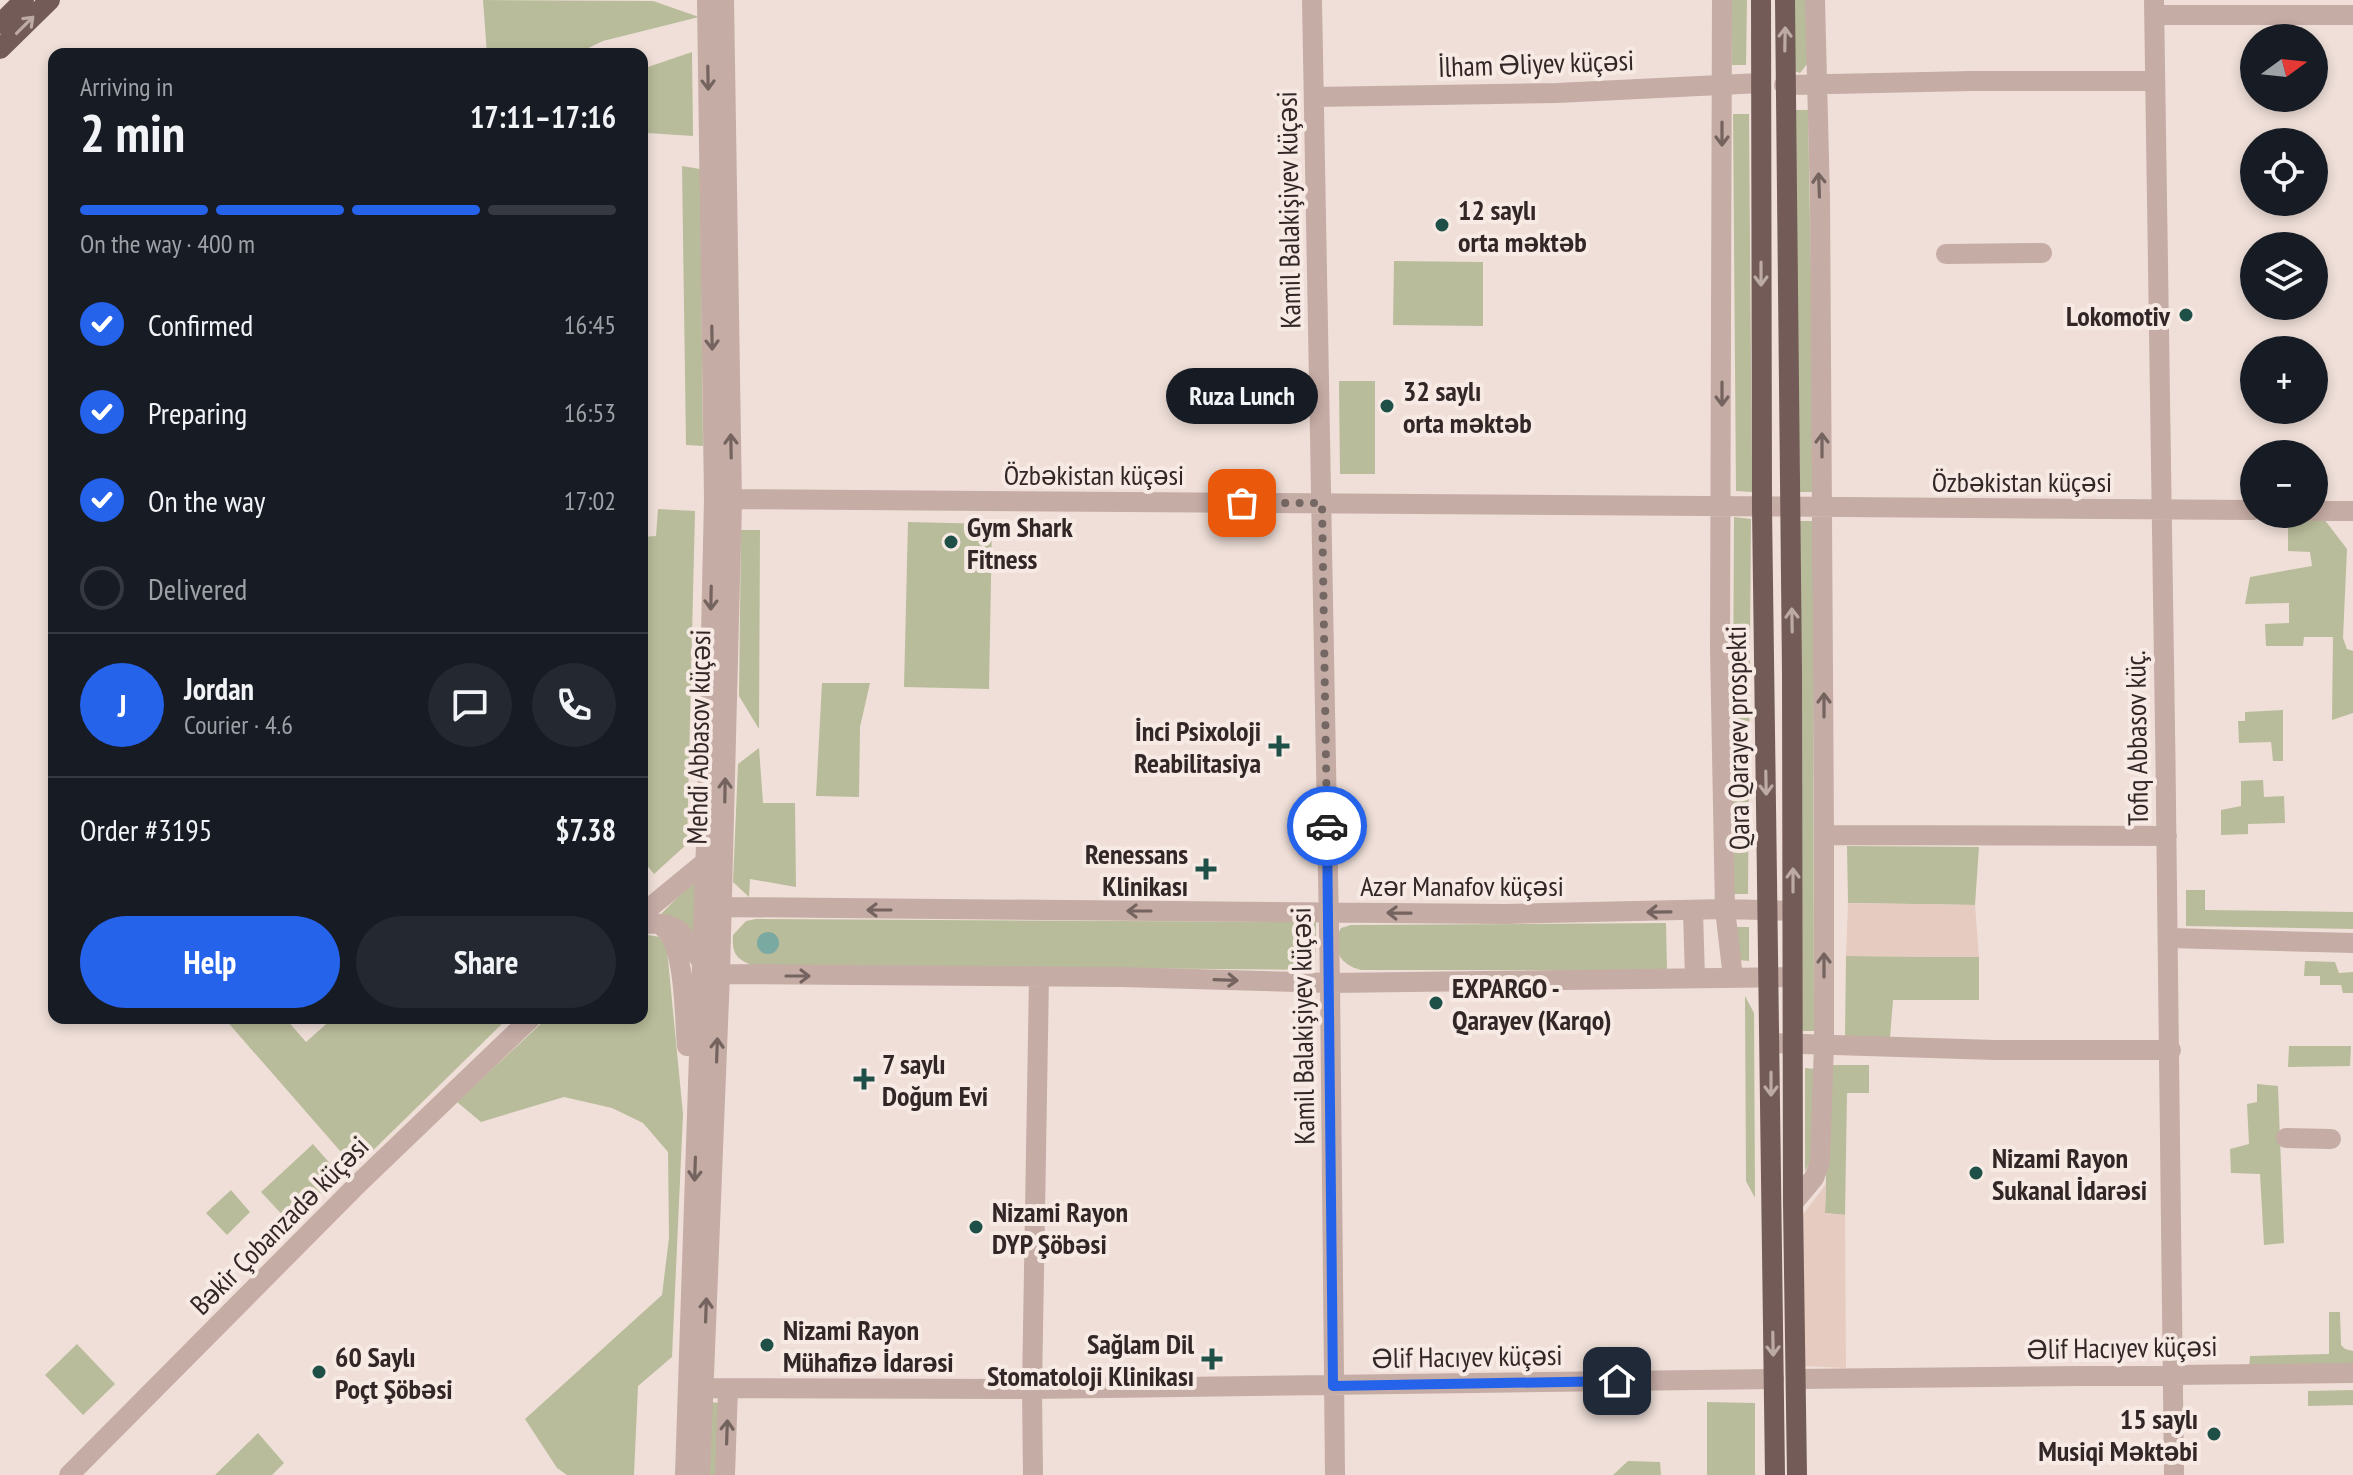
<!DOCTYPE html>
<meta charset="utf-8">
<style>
:root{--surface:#171b24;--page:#242831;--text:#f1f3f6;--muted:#9ea1a6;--line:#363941;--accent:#2563eb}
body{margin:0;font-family:"PT Sans Narrow",sans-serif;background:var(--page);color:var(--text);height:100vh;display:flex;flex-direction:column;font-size:30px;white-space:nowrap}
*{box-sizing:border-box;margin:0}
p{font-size:26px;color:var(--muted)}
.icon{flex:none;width:44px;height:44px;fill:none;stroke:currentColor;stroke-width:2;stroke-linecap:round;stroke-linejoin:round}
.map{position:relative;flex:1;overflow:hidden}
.side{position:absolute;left:48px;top:48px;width:600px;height:976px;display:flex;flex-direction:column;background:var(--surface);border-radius:16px;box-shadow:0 4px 12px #0003}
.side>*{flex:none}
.needle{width:52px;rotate:75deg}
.fabs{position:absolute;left:2240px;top:24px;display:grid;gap:16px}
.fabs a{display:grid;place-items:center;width:88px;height:88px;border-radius:50%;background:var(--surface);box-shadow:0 4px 12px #0003;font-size:40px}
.pin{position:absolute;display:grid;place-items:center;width:68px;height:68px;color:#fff;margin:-34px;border-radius:16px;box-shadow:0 4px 12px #0006}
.courier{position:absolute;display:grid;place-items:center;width:80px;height:80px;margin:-40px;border:6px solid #2563eb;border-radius:50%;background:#fff;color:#222;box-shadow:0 2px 10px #0007}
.bubble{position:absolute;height:56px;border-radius:28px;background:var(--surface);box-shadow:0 4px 12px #0003;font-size:26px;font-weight:700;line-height:56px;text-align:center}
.head em{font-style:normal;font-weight:700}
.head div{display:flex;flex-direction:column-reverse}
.head{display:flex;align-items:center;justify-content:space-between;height:136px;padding:0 32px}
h1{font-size:52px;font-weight:700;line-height:60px}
.bar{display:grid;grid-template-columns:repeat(4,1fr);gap:12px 8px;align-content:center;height:96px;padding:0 32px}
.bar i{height:10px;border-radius:6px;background:var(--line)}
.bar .current{background:var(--accent)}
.bar p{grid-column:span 4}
.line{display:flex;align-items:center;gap:20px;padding:0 32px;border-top:2px solid var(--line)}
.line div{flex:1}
.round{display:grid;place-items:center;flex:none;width:84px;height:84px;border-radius:42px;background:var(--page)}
ol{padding:0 32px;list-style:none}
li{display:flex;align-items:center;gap:24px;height:88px}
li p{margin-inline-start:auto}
li .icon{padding:8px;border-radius:50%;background:var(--accent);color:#fff;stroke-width:4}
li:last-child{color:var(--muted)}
li i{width:44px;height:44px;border:4px solid var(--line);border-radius:50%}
.action{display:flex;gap:16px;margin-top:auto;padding:16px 32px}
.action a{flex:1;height:92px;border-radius:48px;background:var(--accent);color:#fff;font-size:32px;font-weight:700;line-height:92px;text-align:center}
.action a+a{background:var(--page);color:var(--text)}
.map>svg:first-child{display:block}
.green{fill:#b9bc9a}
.plaza{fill:#e6ccc0}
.water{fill:#79a9a0}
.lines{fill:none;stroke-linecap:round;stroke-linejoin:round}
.minor{stroke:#c5aca5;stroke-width:20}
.major{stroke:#735b58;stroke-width:20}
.oneway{stroke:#bcaaa5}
.oneway2{stroke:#74635f}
.done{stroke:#746764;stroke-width:8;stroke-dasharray:0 14.4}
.route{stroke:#2563eb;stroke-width:10}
.poi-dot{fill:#1f5048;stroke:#f7eae4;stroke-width:3}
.labels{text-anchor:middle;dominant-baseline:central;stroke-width:8;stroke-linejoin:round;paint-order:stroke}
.street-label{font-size:28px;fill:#322726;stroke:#f7eae4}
.poi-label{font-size:28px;font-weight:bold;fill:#322726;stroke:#f7eae4;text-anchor:start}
</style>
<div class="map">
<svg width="2353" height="1475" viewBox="0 0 2353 1475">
<rect width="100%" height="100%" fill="#efdfd8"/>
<path class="green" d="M483 0 653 1 699 17 603 41 576 54H487Z
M1732 0H1747L1746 65H1732Z
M1792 0H1806L1808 63 1800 73 1791 70Z
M692 52 693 136 647 133 645 68Z
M1793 110H1808L1815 492H1800Z
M1733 114H1749L1752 492 1736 491Z
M682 166 700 169 703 446 686 445Z
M1394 261 1483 262V326L1393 325Z
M1339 381H1375V474H1340Z
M658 509 695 511 687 844 654 874 642 859V537L656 536Z
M1734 517 1751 519 1748 894H1732Z
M2324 519 2347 549 2343 638 2347 649 2353 651V713L2332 720 2333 637H2304L2303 646H2266L2265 624 2289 623V603L2245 604 2250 577 2312 566 2310 552 2288 551V520Z
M1795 521H1813L1814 1031H1796Z
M908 522 992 524 989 689 904 687Z
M741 530H760L759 729 739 696Z
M822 683H870L860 727 859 797 816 796Z
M2283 710V761H2273L2271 742 2239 743 2238 721H2245V712Z
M759 748 763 803H795L796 887 750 879 749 897 733 882 738 764Z
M2263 780 2264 797 2284 796 2285 823 2248 824V834L2221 835V810L2241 806V781Z
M1847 846 1979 847 1975 905 1848 903Z
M699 876 696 938 659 916Z
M2186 890H2205V910L2353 912V929L2186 926Z
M756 919 1316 922 1315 970 752 965C735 959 732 952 733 935L746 921Z
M1666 923 1667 970H1362C1341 966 1329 948 1341 928L1351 925Z
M1736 927H1749V961L1737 960Z
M648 935 660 937 667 949 683 1114 672 1357 638 1386 634 1475H567L557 1468 525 1419 662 1295 669 1238 668 1152 643 1123 612 1108 564 1097 481 1122 457 1102 547 1018H642V937Z
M1846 956 1979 957V1000H1893L1890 1038 1845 1036Z
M2305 961 2335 962 2339 973 2353 972V993H2343L2341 985H2320V976H2304Z
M1745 996 1754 1013 1755 1198 1746 1181Z
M224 1018H285L306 1042 333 1018H508L355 1168Z
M2289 1046H2351L2350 1066 2288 1067Z
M1829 1065H1869V1093H1847L1845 1215 1825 1213Z
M1805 1068 1816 1069 1813 1156 1805 1171Z
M2257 1084 2278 1086 2284 1243 2264 1245 2260 1174 2231 1173 2230 1149 2249 1144 2247 1104 2257 1102Z
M313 1144 340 1175 289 1222 261 1192Z
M231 1190 250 1212 227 1235 206 1213Z
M2329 1312H2340L2341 1345 2345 1349 2353 1351V1366L2249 1369 2250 1356 2329 1354Z
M77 1344 115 1384 83 1415 45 1375Z
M2353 1390V1405L2308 1406V1391Z
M711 1402 719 1403 717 1475H708Z
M1707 1402 1755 1403V1475H1707Z
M258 1433 284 1463 272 1475H215Z
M1628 1461 1660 1462 1661 1475H1613Z"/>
<path class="plaza" d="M1848 903 1975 905 1979 957 1846 956Z
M1826 1184 1825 1213 1845 1215 1846 1368 1803 1366 1801 1217Z"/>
<path class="water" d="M757 943a11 11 0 1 1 22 0a11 11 0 1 1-22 0Z"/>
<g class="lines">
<path class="minor" d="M1312 0 1330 983 1335 1475
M1722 0 1720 649 1725 909 1733 978
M2154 0C2160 492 2171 983 2174 1475
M2154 15H2353
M1784 85 1972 81H2154
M1314 97 1557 93 1760 83
M1946 254 2042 253
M714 499 2254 510
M2314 511H2353
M1824 835 2167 836
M710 910 722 907 1506 914 1725 909 1793 911
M1693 911 1695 978
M642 914 710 858
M642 925C696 914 687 965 720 974L1122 977 1330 983 1793 977
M663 927C686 945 684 1017 687 1046
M2169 938 2353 943
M1771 1043 1995 1050H2171
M2286 1138 2331 1139
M1793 1203 1814 1178 1820 1162 1824 1043V835L1820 198 1815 0
M1796 1379 2353 1373
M703 1388 1032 1389 1774 1379
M69 1475 359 1183 531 1018
M685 1475 707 814 714 499 707 0
M700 1475 720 974 732 501 724 0
M725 1475 728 1388
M1033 1475 1032 1389 1039 976"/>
<path class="major" d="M1761 0 1762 509 1775 1475
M1785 0 1792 672 1793 1203 1797 1475
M0 24 24 0
M0 49 50 0"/>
</g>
<defs><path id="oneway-shaft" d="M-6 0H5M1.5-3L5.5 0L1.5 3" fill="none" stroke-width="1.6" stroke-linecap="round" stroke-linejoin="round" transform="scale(2)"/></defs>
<g class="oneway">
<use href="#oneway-shaft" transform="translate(25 25) rotate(-45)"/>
<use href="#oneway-shaft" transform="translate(1785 39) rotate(-89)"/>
<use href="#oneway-shaft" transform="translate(1761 274) rotate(90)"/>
<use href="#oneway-shaft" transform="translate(1792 620) rotate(-91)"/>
<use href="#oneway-shaft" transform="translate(1766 783) rotate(89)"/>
<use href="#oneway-shaft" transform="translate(1793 880) rotate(-90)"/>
<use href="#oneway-shaft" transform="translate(1771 1084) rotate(90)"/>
<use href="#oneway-shaft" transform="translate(1773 1344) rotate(89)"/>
</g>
<g class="oneway2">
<use href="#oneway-shaft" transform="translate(708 78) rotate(89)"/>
<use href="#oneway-shaft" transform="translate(1722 134) rotate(90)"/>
<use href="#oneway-shaft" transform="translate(1819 185) rotate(-92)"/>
<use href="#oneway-shaft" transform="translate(712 338) rotate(89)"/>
<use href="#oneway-shaft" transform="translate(1722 394) rotate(90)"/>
<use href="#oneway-shaft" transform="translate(1822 445) rotate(-90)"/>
<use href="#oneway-shaft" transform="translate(731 446) rotate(-91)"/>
<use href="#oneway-shaft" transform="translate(711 598) rotate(91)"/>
<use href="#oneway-shaft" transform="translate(1824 705) rotate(-90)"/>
<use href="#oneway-shaft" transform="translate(725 790) rotate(-89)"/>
<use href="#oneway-shaft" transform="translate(879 910) rotate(-180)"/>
<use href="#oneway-shaft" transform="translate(1139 911) rotate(-180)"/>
<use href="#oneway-shaft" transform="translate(1659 912) rotate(179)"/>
<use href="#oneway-shaft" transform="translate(1399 913) rotate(-179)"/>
<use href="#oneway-shaft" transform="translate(1824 965) rotate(-90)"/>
<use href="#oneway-shaft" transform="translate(798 976)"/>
<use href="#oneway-shaft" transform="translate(1226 980) rotate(2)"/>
<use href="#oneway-shaft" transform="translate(717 1050) rotate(-88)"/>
<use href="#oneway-shaft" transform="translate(695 1169) rotate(92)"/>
<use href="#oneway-shaft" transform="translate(706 1310) rotate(-88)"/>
<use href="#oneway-shaft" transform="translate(727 1432) rotate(-88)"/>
</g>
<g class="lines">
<path class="done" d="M1242 503H1322L1327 826"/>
<path class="route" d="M1327 826 1333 1386 1617 1381"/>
</g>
<g class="poi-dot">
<circle cx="1442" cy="225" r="8"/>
<circle cx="2186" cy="315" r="8"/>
<circle cx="1387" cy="406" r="8"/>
<circle cx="951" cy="542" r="8"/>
<path d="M1275 734h8v8h8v8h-8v8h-8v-8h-8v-8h8z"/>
<path d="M1202 857h8v8h8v8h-8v8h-8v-8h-8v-8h8z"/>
<circle cx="1436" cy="1003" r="8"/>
<path d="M860 1067h8v8h8v8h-8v8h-8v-8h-8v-8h8z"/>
<circle cx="1976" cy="1173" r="8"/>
<circle cx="976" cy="1227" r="8"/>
<circle cx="767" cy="1345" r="8"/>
<path d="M1208 1347h8v8h8v8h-8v8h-8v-8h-8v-8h8z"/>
<circle cx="319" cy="1372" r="8"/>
<circle cx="2214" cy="1434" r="8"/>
</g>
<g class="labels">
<g class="street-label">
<text transform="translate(1536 63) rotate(-2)">İlham Əliyev küçəsi</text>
<text transform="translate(1288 210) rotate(-91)">Kamil Balakişiyev küçəsi</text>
<text x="1094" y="474">Özbəkistan küçəsi</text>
<text x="2022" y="481">Özbəkistan küçəsi</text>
<text transform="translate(698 737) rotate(-89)">Mehdi Abbasov küçəsi</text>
<text transform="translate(1737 738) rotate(-91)">Qara Qarayev prospekti</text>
<text transform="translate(2136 738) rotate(-91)">Tofiq Abbasov küç.</text>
<text x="1462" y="885">Azər Manafov küçəsi</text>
<text transform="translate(1302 1026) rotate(-91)">Kamil Balakişiyev küçəsi</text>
<text transform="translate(279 1225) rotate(-45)">Bəkir Çobanzadə küçəsi</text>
<text transform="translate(2122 1347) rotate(-1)">Əlif Hacıyev küçəsi</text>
<text transform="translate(1467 1356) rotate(-1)">Əlif Hacıyev küçəsi</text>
</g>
<g class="poi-label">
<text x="1458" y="209">12 saylı<tspan x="1458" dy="32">orta məktəb</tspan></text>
<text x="2170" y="315" text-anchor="end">Lokomotiv</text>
<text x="1403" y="390">32 saylı<tspan x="1403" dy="32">orta məktəb</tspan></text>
<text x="967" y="526">Gym Shark<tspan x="967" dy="32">Fitness</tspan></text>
<text x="1261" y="730" text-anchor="end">İnci Psixoloji<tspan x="1261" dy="32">Reabilitasiya</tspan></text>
<text x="1188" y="853" text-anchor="end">Renessans<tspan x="1188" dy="32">Klinikası</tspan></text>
<text x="1452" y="987">EXPARGO -<tspan x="1452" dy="32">Qarayev (Karqo)</tspan></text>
<text x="882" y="1063">7 saylı<tspan x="882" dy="32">Doğum Evi</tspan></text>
<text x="1992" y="1157">Nizami Rayon<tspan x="1992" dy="32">Sukanal İdarəsi</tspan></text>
<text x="992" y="1211">Nizami Rayon<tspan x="992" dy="32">DYP Şöbəsi</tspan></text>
<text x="783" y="1329">Nizami Rayon<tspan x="783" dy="32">Mühafizə İdarəsi</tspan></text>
<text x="1194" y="1343" text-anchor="end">Sağlam Dil<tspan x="1194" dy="32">Stomatoloji Klinikası</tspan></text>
<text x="335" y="1356">60 Saylı<tspan x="335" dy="32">Poçt Şöbəsi</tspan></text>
<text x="2198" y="1418" text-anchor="end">15 saylı<tspan x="2198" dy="32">Musiqi Məktəbi</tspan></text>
</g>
</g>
</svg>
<div class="fabs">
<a><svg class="needle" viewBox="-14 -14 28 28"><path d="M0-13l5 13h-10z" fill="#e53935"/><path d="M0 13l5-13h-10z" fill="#9ea1a6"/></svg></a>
<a><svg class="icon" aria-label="locate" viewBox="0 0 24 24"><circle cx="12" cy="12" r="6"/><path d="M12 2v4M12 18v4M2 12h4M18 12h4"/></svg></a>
<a><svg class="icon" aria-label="layers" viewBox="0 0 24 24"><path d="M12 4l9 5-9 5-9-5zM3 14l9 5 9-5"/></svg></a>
<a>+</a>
<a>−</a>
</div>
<div class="pin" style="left:1242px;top:503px;background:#ea580c"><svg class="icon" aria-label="bag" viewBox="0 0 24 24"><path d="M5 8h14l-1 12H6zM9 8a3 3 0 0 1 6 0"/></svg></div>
<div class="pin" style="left:1617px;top:1381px;background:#1f2937"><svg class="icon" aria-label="home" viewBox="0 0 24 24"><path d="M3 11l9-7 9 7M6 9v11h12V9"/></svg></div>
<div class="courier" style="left:1327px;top:826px"><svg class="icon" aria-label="car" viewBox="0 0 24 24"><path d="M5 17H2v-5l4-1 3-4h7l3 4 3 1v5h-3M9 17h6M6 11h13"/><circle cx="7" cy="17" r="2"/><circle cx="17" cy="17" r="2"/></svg></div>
<div class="bubble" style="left:1166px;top:368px;width:152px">Ruza Lunch</div>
<section class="side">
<div class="head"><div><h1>2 min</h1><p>Arriving in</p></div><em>17:11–17:16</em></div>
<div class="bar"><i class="current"></i><i class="current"></i><i class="current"></i><i></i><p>On the way · 400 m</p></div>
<ol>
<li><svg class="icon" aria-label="check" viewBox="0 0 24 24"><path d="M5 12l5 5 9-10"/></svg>Confirmed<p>16:45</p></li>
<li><svg class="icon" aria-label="check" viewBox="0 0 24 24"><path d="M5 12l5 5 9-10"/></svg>Preparing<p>16:53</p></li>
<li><svg class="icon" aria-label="check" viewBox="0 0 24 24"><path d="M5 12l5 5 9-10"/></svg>On the way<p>17:02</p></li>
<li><i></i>Delivered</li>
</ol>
<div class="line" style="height:144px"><b class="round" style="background:var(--accent);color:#fff">J</b><div><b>Jordan</b><p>Courier · 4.6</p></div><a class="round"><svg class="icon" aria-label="chat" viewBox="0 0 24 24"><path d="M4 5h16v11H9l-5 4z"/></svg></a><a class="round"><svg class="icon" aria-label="phone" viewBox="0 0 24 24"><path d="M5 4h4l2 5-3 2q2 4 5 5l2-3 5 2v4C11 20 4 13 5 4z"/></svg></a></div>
<div class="line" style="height:104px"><div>Order #3195</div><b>$7.38</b></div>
<div class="action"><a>Help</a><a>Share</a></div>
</section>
</div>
